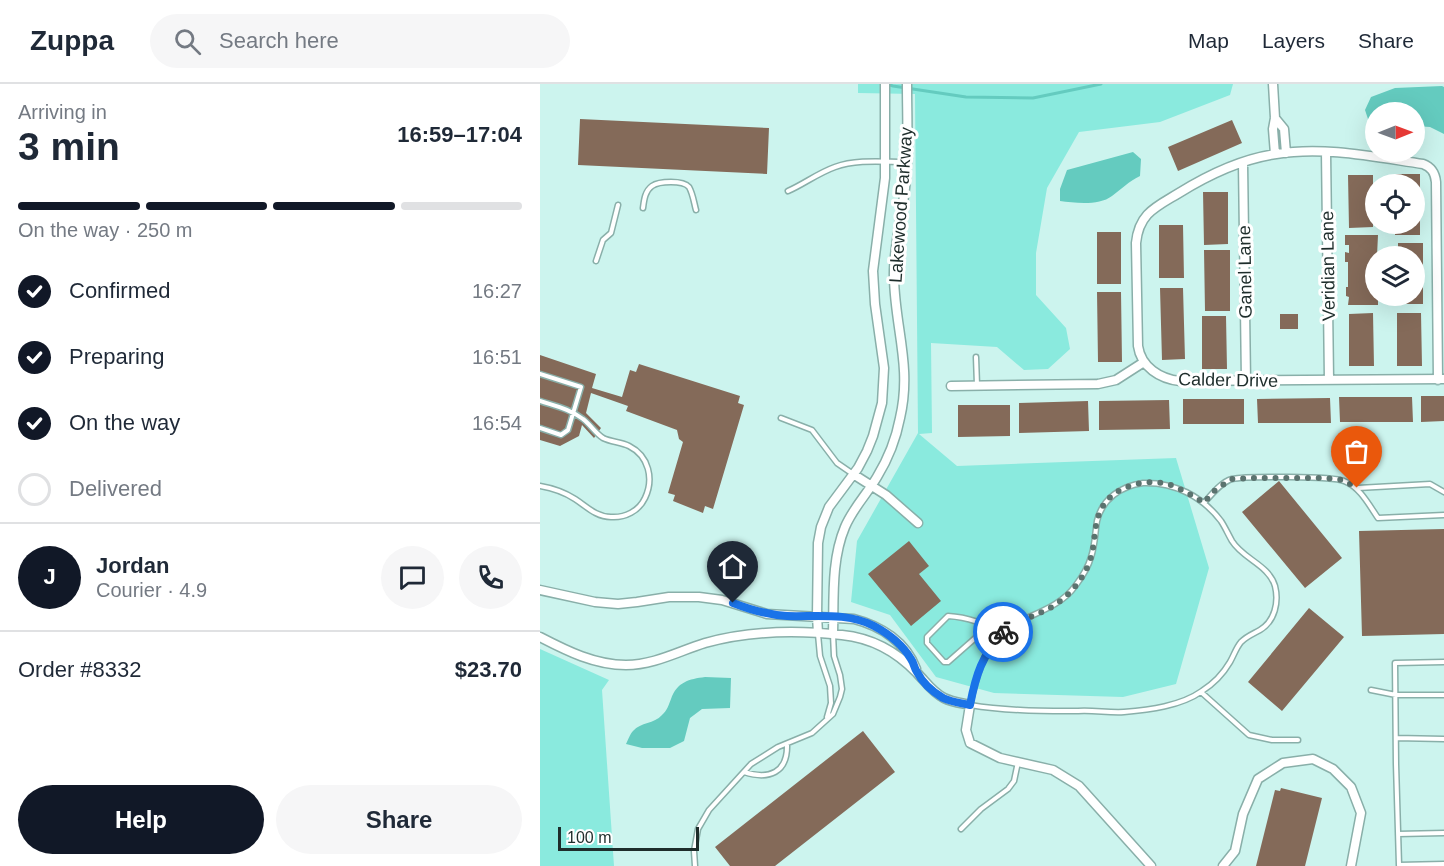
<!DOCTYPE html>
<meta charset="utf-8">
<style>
:root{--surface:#fff;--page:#f6f6f7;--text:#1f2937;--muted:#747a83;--line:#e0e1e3;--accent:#111827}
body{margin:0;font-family:Arial,sans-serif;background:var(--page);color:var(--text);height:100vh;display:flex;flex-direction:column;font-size:22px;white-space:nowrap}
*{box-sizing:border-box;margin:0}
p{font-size:20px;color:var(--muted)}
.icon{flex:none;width:33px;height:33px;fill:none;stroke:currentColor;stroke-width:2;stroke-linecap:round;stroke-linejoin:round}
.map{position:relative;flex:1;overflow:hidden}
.sheet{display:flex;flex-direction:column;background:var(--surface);width:540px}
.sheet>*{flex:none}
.needle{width:39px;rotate:89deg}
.buttons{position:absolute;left:825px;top:18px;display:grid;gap:12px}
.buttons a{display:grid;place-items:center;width:60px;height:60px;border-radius:50%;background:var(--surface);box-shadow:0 6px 24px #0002;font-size:30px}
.scale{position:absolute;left:18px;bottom:15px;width:141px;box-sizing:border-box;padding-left:6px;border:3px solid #1e2d2b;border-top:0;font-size:16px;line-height:21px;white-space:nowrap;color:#1e2d2b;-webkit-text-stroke:4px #fff;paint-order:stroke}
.pin{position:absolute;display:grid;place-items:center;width:51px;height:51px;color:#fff;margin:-62px -26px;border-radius:50% 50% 50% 0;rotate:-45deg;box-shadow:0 0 6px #0007}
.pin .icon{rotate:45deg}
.courier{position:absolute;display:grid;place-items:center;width:60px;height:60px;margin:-30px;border:4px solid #1a73e8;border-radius:50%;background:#fff;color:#222;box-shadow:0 2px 8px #0007}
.overview em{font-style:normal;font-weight:700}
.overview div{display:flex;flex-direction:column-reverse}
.overview{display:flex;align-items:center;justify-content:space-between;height:102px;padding:0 18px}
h1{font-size:39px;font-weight:700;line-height:45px}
.bar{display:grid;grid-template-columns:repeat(4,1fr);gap:9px 6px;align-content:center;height:72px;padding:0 18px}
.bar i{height:8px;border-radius:4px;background:var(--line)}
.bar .active{background:var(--accent)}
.bar p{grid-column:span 4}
.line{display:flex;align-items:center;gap:15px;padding:0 18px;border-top:2px solid var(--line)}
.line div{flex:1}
.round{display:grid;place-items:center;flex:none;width:63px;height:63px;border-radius:32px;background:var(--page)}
ol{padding:0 18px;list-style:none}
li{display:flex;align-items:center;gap:18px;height:66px}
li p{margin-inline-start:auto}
li .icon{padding:6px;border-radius:50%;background:var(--accent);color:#fff;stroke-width:4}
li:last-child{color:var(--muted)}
li i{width:33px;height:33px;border:3px solid var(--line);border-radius:50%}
.cta{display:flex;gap:12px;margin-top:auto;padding:12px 18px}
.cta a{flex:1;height:69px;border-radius:36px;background:var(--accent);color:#fff;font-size:24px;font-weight:700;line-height:69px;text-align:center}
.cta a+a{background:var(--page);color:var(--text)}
header{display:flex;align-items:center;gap:36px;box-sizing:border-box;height:84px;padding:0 30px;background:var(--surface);border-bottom:2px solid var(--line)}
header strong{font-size:28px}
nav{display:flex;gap:33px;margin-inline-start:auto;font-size:21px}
.search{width:420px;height:54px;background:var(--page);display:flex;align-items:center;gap:15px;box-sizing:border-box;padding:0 21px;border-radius:33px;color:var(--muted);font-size:22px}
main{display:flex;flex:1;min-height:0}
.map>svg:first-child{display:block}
.green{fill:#8aeade}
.water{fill:#64cbbf}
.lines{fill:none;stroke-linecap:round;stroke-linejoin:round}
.stream{stroke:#64cbbf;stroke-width:3}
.building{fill:#846a59}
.service-casing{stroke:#89afa9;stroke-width:7}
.minor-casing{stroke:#89afa9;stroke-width:11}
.service{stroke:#fff;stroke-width:4}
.minor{stroke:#fff;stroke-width:8}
.done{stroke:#5b736f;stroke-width:6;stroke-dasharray:0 10.8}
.route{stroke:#1a73e8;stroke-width:8}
.labels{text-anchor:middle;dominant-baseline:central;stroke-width:6;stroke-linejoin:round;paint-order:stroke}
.street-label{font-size:18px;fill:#1e2d2b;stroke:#fff}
</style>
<header>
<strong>Zuppa</strong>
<div class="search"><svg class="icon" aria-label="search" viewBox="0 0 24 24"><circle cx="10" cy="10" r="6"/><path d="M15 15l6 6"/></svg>Search here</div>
<nav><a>Map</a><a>Layers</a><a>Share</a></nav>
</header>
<main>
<section class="sheet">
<div class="overview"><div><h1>3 min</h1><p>Arriving in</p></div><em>16:59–17:04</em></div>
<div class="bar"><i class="active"></i><i class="active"></i><i class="active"></i><i></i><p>On the way · 250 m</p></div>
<ol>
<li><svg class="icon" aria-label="check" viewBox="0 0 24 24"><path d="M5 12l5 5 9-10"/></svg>Confirmed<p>16:27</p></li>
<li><svg class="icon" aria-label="check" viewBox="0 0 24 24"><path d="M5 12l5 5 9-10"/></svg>Preparing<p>16:51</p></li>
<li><svg class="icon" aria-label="check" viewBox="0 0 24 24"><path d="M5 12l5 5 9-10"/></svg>On the way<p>16:54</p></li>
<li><i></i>Delivered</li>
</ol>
<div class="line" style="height:108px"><b class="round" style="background:var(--accent);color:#fff">J</b><div><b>Jordan</b><p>Courier · 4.9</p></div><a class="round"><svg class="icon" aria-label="chat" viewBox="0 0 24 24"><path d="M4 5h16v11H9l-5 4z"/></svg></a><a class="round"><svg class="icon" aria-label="phone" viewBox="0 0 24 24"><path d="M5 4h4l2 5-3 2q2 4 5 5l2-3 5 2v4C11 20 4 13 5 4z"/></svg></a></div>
<div class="line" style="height:78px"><div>Order #8332</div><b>$23.70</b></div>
<div class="cta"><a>Help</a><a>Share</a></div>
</section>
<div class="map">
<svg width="904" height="782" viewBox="0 0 904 782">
<rect width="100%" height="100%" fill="#ccf4ee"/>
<path class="green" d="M318 0H693L690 11 620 38 539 48 507 104 496 169V211L526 244 530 265 508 285 484 286 457 263 391 259 392 349 379 350 417 382 636 374 669 484 636 600 583 613 454 609 396 593 350 531 311 518 317 457 378 349 375 10 318 9Z
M0 565 69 596 62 606 74 782H0Z"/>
<path class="water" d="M902 2 904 3V50L890 43 875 42 874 28H836L835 39 829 38 825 26 831 13 855 4Z
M593 68 601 75 600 92C588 98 583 104 572 112 559 122 535 119 520 117V105L527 86Z
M165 593 191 594 190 624 162 625 150 634 144 657 130 664H102L86 660C88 656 90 650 93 647 101 638 114 640 122 631 127 627 129 620 131 615 137 598 149 595 165 593Z"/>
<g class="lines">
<path class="stream" d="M347 0 353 2 426 13 493 14 561 0"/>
</g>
<path class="building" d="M40 35 229 44 227 90 38 81Z
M692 36 702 59 638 87 628 63Z
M855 90H880V151H855V140H874V100H855Z
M808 91H833V143L809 144Z
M663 108H688V160L664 161Z
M619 141H643L644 194H619Z
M557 148H581V200H557Z
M805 151H838L837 172H836V212H838V221H808L809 213 806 212V203H808V178H805V168L809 169V161H805Z
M858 159H883V220H858V212H874V172H858Z
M664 166H690V227H665Z
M620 204H643L645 275 622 276Z
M557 208H581L582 278H558Z
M833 229 834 282H809V230Z
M857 229H881L882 282H857Z
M740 230H758V245H740Z
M662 232H686L687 285H662Z
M0 271 56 290 52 304 82 313 90 286 96 288 99 280 200 312 198 319 204 321 173 425 165 422 163 429 133 417 135 411 128 409 143 358 139 355 137 346 86 327 88 322 51 309 46 329 61 344 54 354 42 341 39 352 20 362 0 356Z
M881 312H904V337L881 338Z
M799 313H872L873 338H800Z
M790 314 791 339H718L717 315Z
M643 315H704V340H643Z
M629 316 630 345 559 346V317Z
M548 317 549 347 479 349V319Z
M418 321H470V352L418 353Z
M739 397 802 474 765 504 702 428Z
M904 445V550L822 552 819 447Z
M369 457 389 482 379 490 401 517 371 542 328 490Z
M769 524 804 553 742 627 708 598Z
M323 647 355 688 235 782H190L175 763Z
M741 704 782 714 765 782H716L735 706 740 707Z"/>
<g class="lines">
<g class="service-casing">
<path id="service" d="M248 107C264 100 278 89 295 83 317 75 343 78 366 78
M103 124C104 116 105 107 112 102 119 97 143 96 149 103 153 110 154 119 156 126
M56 177 63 156 71 149 78 121
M436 273 437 301
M0 290 41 303 28 346 21 351 0 344
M0 317C15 322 30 325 43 335 50 340 55 349 63 354 71 358 81 358 89 362 109 372 114 395 105 414 99 427 85 434 71 433 56 433 46 422 35 415 24 408 12 404 0 402
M241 334 272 346 297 379 313 390
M603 399C634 398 662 412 681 437 685 443 688 450 692 457 703 475 729 481 735 502 739 518 735 537 720 546 713 550 707 552 701 558 696 564 694 571 690 578 683 590 673 600 662 607 641 622 609 626 584 628 569 629 554 626 538 627 502 627 466 627 430 621 435 597 445 559 467 544 490 530 519 525 536 501 542 493 548 484 551 473 555 462 555 449 557 437 562 415 581 402 603 399Z
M818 404 890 400 904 408
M664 419C671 411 681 398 692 395 705 392 793 392 804 397 820 403 829 421 838 434L904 431
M449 542 408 578H404L387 559V553L408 532C426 533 447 539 460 551
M278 550 280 572 290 602 291 619 287 633
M904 578 855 579 856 680 859 781 904 780
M831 606 856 611H904
M661 608 709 651 732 656H758
M856 654 904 655
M204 688C229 696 248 689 247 660
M421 745 441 725 468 705 474 697 478 678
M858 750 904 749
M155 782 154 767 158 745 169 726 211 680 238 663 272 649 293 630 300 613 302 605 300 591 294 572 293 550"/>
</g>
<g class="minor-casing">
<path id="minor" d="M733 0 735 34 733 45 735 70
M735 34 744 45 746 69
M786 68 789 296
M703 79 706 297
M898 296 896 98C895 88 891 83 883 80 835 73 784 62 736 70 701 75 668 91 639 109 616 123 599 129 596 159L598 262C601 283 620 295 640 297L904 295
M411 302 558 300 576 296 604 278
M313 390 346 411 378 439
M0 506 55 518 78 520 97 518 129 513H159L182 516 227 530 314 535C341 542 366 558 376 585
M278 549 277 532 278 459 281 443 289 423 318 384 327 367 333 352 342 319 344 284 335 220 333 187 345 94V0
M293 550C294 515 291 476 305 443 313 424 327 410 337 393 348 375 356 355 360 334 372 283 355 244 354 194 353 164 362 134 365 104 369 70 367 35 367 0
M0 553C27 567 55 581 86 581 114 581 139 567 165 559 208 547 257 546 302 551 332 554 356 567 377 589 386 598 392 608 404 614 412 618 421 619 430 621L426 646 430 659 460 674 513 686 539 702 611 782
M683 782 695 767 703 730 718 695 743 679 773 675 793 685 811 703 821 729 811 782"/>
</g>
<use href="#service" class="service"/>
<use href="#minor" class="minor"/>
</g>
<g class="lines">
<path class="done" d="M463 548C474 538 490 534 504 527 515 522 525 514 533 505 543 494 551 479 553 464 555 452 555 439 560 428 570 402 607 393 631 401 643 406 654 412 664 419L673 408 691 395 712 394H785L803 396 817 404"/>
<path class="route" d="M193 519C211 526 228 531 247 532 275 533 308 528 334 542 349 550 362 560 371 575 374 579 374 584 377 588 382 598 393 608 403 614 411 618 421 619 430 621 436 590 442 572 463 548"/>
</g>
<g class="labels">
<g class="street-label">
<text transform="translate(361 121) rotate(-86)">Lakewood Parkway</text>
<text transform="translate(788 182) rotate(-91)">Veridian Lane</text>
<text transform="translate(705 188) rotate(-91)">Ganel Lane</text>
<text transform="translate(688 296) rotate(1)">Calder Drive</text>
</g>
</g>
</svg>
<div class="buttons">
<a><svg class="needle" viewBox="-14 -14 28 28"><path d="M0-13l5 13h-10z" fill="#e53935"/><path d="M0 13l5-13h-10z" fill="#747a83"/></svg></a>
<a><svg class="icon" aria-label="locate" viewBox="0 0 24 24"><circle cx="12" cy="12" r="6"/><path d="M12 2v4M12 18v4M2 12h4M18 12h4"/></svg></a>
<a><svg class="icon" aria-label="layers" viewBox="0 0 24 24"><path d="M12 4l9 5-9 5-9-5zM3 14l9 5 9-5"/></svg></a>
</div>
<div class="scale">100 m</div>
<div class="pin" style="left:817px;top:404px;background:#ea580c"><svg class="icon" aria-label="bag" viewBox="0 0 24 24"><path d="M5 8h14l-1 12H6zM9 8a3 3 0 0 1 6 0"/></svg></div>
<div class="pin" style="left:193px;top:519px;background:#1f2937"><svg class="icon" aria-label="home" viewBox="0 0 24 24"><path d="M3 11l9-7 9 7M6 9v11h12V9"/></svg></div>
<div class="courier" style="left:463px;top:548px"><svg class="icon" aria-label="bike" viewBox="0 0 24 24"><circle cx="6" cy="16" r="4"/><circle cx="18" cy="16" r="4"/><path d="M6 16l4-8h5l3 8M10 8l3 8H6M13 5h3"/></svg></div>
</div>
</main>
